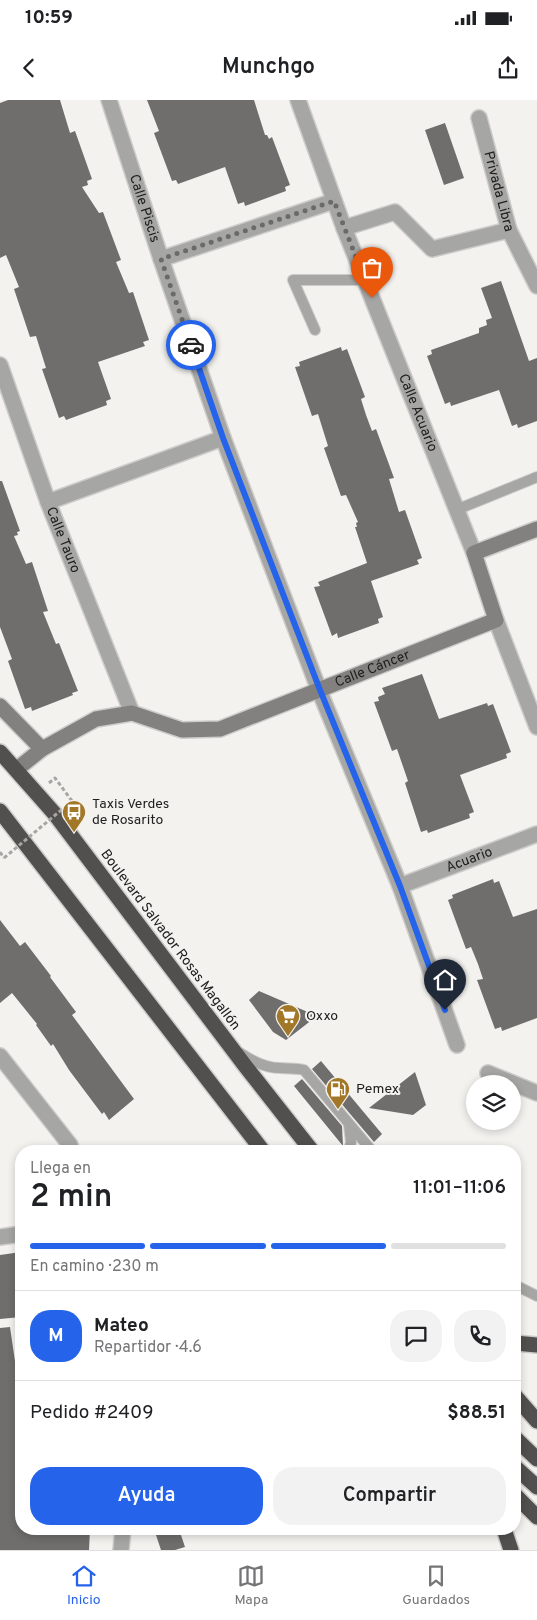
<!DOCTYPE html>
<html lang="es">
<meta charset="utf-8">
<style>
:root{--surface:#fff;--page:#f2f2f2;--text:#202124;--muted:#757577;--line:#e0e0e0;--accent:#2563eb}
body{margin:0;font-family:Overpass,sans-serif;background:var(--page);color:var(--text);height:100vh;display:flex;flex-direction:column;font-size:19px;white-space:nowrap}
*{box-sizing:border-box;margin:0}
p{font-size:16px;color:var(--muted)}
.icon{flex:none;width:28px;height:28px;fill:none;stroke:currentColor;stroke-width:2;stroke-linecap:round;stroke-linejoin:round}
.map{position:relative;flex:1;overflow:hidden}
.side{position:absolute;left:15px;top:1045px;width:506px;height:390px;display:flex;flex-direction:column;background:var(--surface);border-radius:20px;box-shadow:0 2px 8px #0003}
.side>*{flex:none}
.tools{position:absolute;left:466px;top:975px;display:grid;gap:10px}
.tools a{display:grid;place-items:center;width:55px;height:55px;border-radius:50%;background:var(--surface);box-shadow:0 2px 8px #0003;font-size:25px}
.pin{position:absolute;display:grid;place-items:center;width:42px;height:42px;color:#fff;margin:-51px -21px;border-radius:50% 50% 50% 0;rotate:-45deg;box-shadow:0 0 5px #0007}
.pin .icon{rotate:45deg}
.courier{position:absolute;display:grid;place-items:center;width:50px;height:50px;margin:-25px;border:4px solid #2563eb;border-radius:50%;background:#fff;color:#222;box-shadow:0 1px 6px #0007}
.overview em{font-style:normal;font-weight:600}
.overview div{display:flex;flex-direction:column-reverse}
.overview{display:flex;align-items:center;justify-content:space-between;height:85px;padding:0 15px}
h1{font-size:32px;font-weight:600;line-height:38px}
.bar{display:grid;grid-template-columns:repeat(4,1fr);gap:8px 5px;align-content:center;height:60px;padding:0 15px}
.bar i{height:6px;border-radius:4px;background:var(--line)}
.bar .selected{background:var(--accent)}
.bar p{grid-column:span 4}
.line{display:flex;align-items:center;gap:12px;padding:0 15px;border-top:1px solid var(--line)}
.line div{flex:1}
.round{display:grid;place-items:center;flex:none;width:52px;height:52px;border-radius:20px;background:var(--page)}
.primary-button{display:flex;gap:10px;margin-top:auto;padding:10px 15px}
.primary-button a{flex:1;height:58px;border-radius:20px;background:var(--accent);color:#fff;font-size:20px;font-weight:600;line-height:58px;text-align:center}
.primary-button a+a{background:var(--page);color:var(--text)}
.status{display:flex;justify-content:space-between;align-items:center;height:35px;padding:0 25px;background:var(--surface);direction:ltr}
.status svg{height:14px;fill:currentColor}
header{display:flex;justify-content:space-between;align-items:center;height:65px;padding:0 15px;background:var(--surface);font-size:22px;font-weight:600}
.tabs{display:flex;justify-content:space-around;align-items:center;height:70px;border-top:1px solid var(--line);background:var(--surface);font-size:14px;color:var(--muted)}
.tabs a{display:grid;justify-items:center;gap:2px}
.tabs .selected{color:var(--accent)}
.map>svg:first-child{display:block}
.building{fill:#706e6c}
.lines{fill:none;stroke-linecap:round;stroke-linejoin:round}
.lane-casing{stroke:#ceccca;stroke-width:12}
.street-casing{stroke:#ceccca;stroke-width:18}
.secondary-casing{stroke:#ceccca;stroke-width:18}
.highway-casing{stroke:#ceccca;stroke-width:18}
.path{stroke:#a8a6a4;stroke-width:3;stroke-dasharray:4 2.5;stroke-linecap:butt}
.lane{stroke:#a6a6a4;stroke-width:10}
.street{stroke:#a6a6a4;stroke-width:15}
.secondary{stroke:#82817f;stroke-width:15}
.highway{stroke:#52504e;stroke-width:15}
.path-bridge{stroke:#a8a6a4;stroke-width:3;stroke-dasharray:4 2.5;stroke-linecap:butt}
.done{stroke:#6a6a68;stroke-width:5;stroke-dasharray:0 9}
.route{stroke:#2563eb;stroke-width:6}
.labels{text-anchor:middle;dominant-baseline:central;stroke-width:4;stroke-linejoin:round;paint-order:stroke}
.street-label{font-size:14px;fill:#20201f;stroke:#f4f2ef}
.poi-label{font-size:14px;fill:#20201f;stroke:#f4f2ef;text-anchor:start}
</style>
<div class="status"><b>10:59</b><svg viewBox="0 0 49 12"><path d="M0 12V9h3v3zM5 12V6h3v6zM10 12V3h3v9zM15 12V0h3v12zM26 1h20v11H26zM47 4h2v5h-2z"/></svg></div>
<header><svg class="icon" aria-label="back" viewBox="0 0 24 24"><path d="M15 5l-7 7 7 7"/></svg>Munchgo<svg class="icon" aria-label="share" viewBox="0 0 24 24"><path d="M12 15V3M7 8l5-5 5 5M5 13v7h14v-7"/></svg></header>
<div class="map">
<svg width="537" height="1450" viewBox="0 0 537 1450">
<rect width="100%" height="100%" fill="#f4f2ef"/>
<path class="building" d="M8 0H60L70 33 75 31 92 79 87 81 88 85 82 87 99 113 103 112 121 160 116 162 129 193 133 192 149 240 143 242 145 246 98 262 111 299 106 301 107 305 66 320 64 316 59 318 42 269 46 268 36 236 30 237 14 189 19 187 6 155 0 158V3Z
M147 0H254L265 35H267L269 39 272 37 290 85 285 87 286 91 245 106 244 102 238 104 225 67 178 84 176 80 172 81 154 33 159 31Z
M445 23 464 78 444 85 425 30Z
M501 181 529 261 537 258V321L518 328 517 324 512 326 499 290 451 306 450 302 445 304 427 256 432 254 431 250 479 233V228L487 225 486 220 492 218 481 188Z
M341 247 342 251 347 249 365 297 361 299 366 315 372 331 376 329 394 378 389 379 399 412 405 410 422 458 417 460 419 464 371 481 383 517 378 519 379 523 338 538 337 533 332 536 314 487 320 486 318 482 367 463 355 427H357L356 423 358 422 346 395 341 396 324 348 328 346 318 314 312 316 295 267 300 266 299 262Z
M0 381H2L20 431 17 432 18 435 14 436 26 464 32 462 48 511 43 512 56 544 59 543 78 591 72 593 73 595 32 611 31 607 25 609 8 561 12 559 0 527Z
M422 574 439 619 487 603 488 606 493 604 511 652 506 654 507 658 460 675 474 712 469 714 470 718 428 733 427 730 421 732 405 683 408 681 397 649 392 651 374 602 379 601 378 597 385 594 382 588Z
M493 779 494 783 499 781 513 817 537 809V918L502 931 501 927 495 929 477 880 483 879 478 864 471 847 466 849 448 800 453 798 452 795Z
M0 820 20 846 25 842 51 876 50 877 76 912 72 915 134 999 109 1020 104 1012 102 1014 69 970 53 944 51 946 36 925 37 924 12 893 0 903Z
M259 891 317 916 286 940 273 932 249 900Z
M321 961 382 1034 374 1042 312 969Z
M415 972 426 1005 413 1015 369 1008Z
M302 979 342 1026 343 1046 294 986Z
M21 1152V1217L0 1219V1155Z
M10 1227 17 1275 21 1274V1429H90L89 1450H0V1228Z
M164 1429H179L185 1447 175 1450H161L155 1432Z"/>
<g class="lines">
<g class="lane-casing">
<path id="lane" d="M315 230 293 180H364
M456 410 537 377
M240 953C252 961 265 968 280 968 289 969 295 968 304 970L372 1051
M349 1051 351 1042 349 1025
M515 1185 537 1196"/>
</g>
<g class="street-casing">
<g id="street">
<path id="s1" d="M109 0 161 159 223 338 319 590 400 786 457 945"/>
<path id="s2" d="M298 0 344 128 474 453"/>
<path id="s3" d="M479 18 509 130 537 186"/>
<path d="M344 128 395 112 432 149 509 130"/>
<path d="M161 159 334 101"/>
<path id="s4" d="M0 265 48 402 132 613"/>
<path d="M48 402 223 338"/>
<path d="M496 520 537 627"/>
<path id="s5" d="M400 786 537 734"/>
<path d="M0 956 70 1045 72 1051"/>
<path d="M488 973 537 993"/>
<path d="M0 1137 21 1134"/>
<path d="M121 1450 123 1429"/>
</g>
</g>
<g class="secondary-casing">
<g id="secondary">
<path d="M0 606 42 649"/>
<path id="s6" d="M17 669 42 649 96 619 132 613 182 630 220 629 496 520 474 453 537 429"/>
</g>
</g>
<g class="highway-casing">
<path id="highway" d="M0 652 54 713 246 967 312 1051
M0 711 263 1051
M515 1243 537 1245
M515 1296 537 1321
M515 1338 537 1359
M515 1367 537 1387
M515 1395 537 1417
M504 1429 511 1450"/>
</g>
<path class="path" d="M49 683 55 678 72 701
M0 752 4 758"/>
<use href="#lane" class="lane"/>
<use href="#street" class="street"/>
<use href="#secondary" class="secondary"/>
<use href="#highway" class="highway"/>
<path class="path-bridge" d="M4 758 72 701"/>
</g>
<g class="lines">
<path class="done" d="M191 245 161 159 334 101 372 198"/>
<path class="route" d="M191 245 223 338 320 590 400 786 445 910"/>
</g>
<defs>
<g id="bus-pin" transform="scale(1.25)"><path d="M0 17L-7.5 6A9.5 9.5 0 1 1 7.5 6Z" fill="#a27828" stroke="#f4f2ef"/><path d="M-5-6H5V4H4V6H2V4H-2V6H-4V4H-5ZM-3.5-4V0h7V-4ZM-3.5 1.2v1.5H-2V1.2ZM2 1.2v1.5H3.5V1.2Z" fill="#fff"/></g>
<g id="supermarket-pin" transform="scale(1.25)"><path d="M0 17L-7.5 6A9.5 9.5 0 1 1 7.5 6Z" fill="#a27828" stroke="#f4f2ef"/><path d="M-6-5.5h2.5l.6 2H6L4.5 2H-2.5L-4.4-4H-6ZM-1.5 3.2a1.3 1.3 0 1 0 .1 0ZM3 3.2a1.3 1.3 0 1 0 .1 0Z" fill="#fff"/></g>
<g id="fuel-pin" transform="scale(1.25)"><path d="M0 17L-7.5 6A9.5 9.5 0 1 1 7.5 6Z" fill="#a27828" stroke="#f4f2ef"/><path d="M-5.5-6h7V0h2V4h1.3V-2.5L3-4.5l.8-.8L6-3V5H2.5V1h-1V6h-7ZM-4.2-4.7v3.2H.2V-4.7Z" fill="#fff"/></g>
</defs>
<g fill-rule="evenodd">
<use href="#bus-pin" x="74" y="712"/>
<use href="#supermarket-pin" x="288" y="916"/>
<use href="#fuel-pin" x="338" y="989"/>
</g>
<g class="labels">
<g class="street-label">
<text stroke="none"><textPath href="#s3" startOffset="76">Privada Libra</textPath></text>
<text stroke="none"><textPath href="#s1" startOffset="114">Calle Piscis</textPath></text>
<text stroke="none"><textPath href="#s2" startOffset="335">Calle Acuario</textPath></text>
<text stroke="none"><textPath href="#s4" startOffset="186">Calle Tauro</textPath></text>
<text stroke="none"><textPath href="#s6" startOffset="385">Calle Cáncer</textPath></text>
<text stroke="none"><textPath href="#s5" startOffset="74">Acuario</textPath></text>
<text transform="translate(170 840) rotate(53)">Boulevard Salvador Rosas Magallón</text>
</g>
<g class="poi-label">
<text x="92" y="704">Taxis Verdes<tspan x="92" dy="16">de Rosarito</tspan></text>
<text x="306" y="916">Oxxo</text>
<text x="356" y="989">Pemex</text>
</g>
</g>
</svg>
<div class="tools">
<a><svg class="icon" aria-label="layers" viewBox="0 0 24 24"><path d="M12 4l9 5-9 5-9-5zM3 14l9 5 9-5"/></svg></a>
</div>
<div class="pin" style="left:372px;top:198px;background:#ea580c"><svg class="icon" aria-label="bag" viewBox="0 0 24 24"><path d="M5 8h14l-1 12H6zM9 8a3 3 0 0 1 6 0"/></svg></div>
<div class="pin" style="left:445px;top:910px;background:#1f2937"><svg class="icon" aria-label="home" viewBox="0 0 24 24"><path d="M3 11l9-7 9 7M6 9v11h12V9"/></svg></div>
<div class="courier" style="left:191px;top:245px"><svg class="icon" aria-label="car" viewBox="0 0 24 24"><path d="M5 17H2v-5l4-1 3-4h7l3 4 3 1v5h-3M9 17h6M6 11h13"/><circle cx="7" cy="17" r="2"/><circle cx="17" cy="17" r="2"/></svg></div>
<section class="side">
<div class="overview"><div><h1>2 min</h1><p>Llega en</p></div><em>11:01–11:06</em></div>
<div class="bar"><i class="selected"></i><i class="selected"></i><i class="selected"></i><i></i><p>En camino · 230 m</p></div>
<div class="line" style="height:90px"><b class="round" style="background:var(--accent);color:#fff">M</b><div><b>Mateo</b><p>Repartidor · 4.6</p></div><a class="round"><svg class="icon" aria-label="chat" viewBox="0 0 24 24"><path d="M4 5h16v11H9l-5 4z"/></svg></a><a class="round"><svg class="icon" aria-label="phone" viewBox="0 0 24 24"><path d="M5 4h4l2 5-3 2q2 4 5 5l2-3 5 2v4C11 20 4 13 5 4z"/></svg></a></div>
<div class="line" style="height:65px"><div>Pedido #2409</div><b>$88.51</b></div>
<div class="primary-button"><a>Ayuda</a><a>Compartir</a></div>
</section>
</div>
<nav class="tabs">
<a class="selected"><svg class="icon" aria-label="home" viewBox="0 0 24 24"><path d="M3 11l9-7 9 7M6 9v11h12V9"/></svg>Inicio</a>
<a><svg class="icon" aria-label="map" viewBox="0 0 24 24"><path d="M3 6l6-2 6 2 6-2v14l-6 2-6-2-6 2zM9 4v14M15 6v14"/></svg>Mapa</a>
<a><svg class="icon" aria-label="saved" viewBox="0 0 24 24"><path d="M7 4h10v16l-5-4-5 4z"/></svg>Guardados</a>
</nav>
